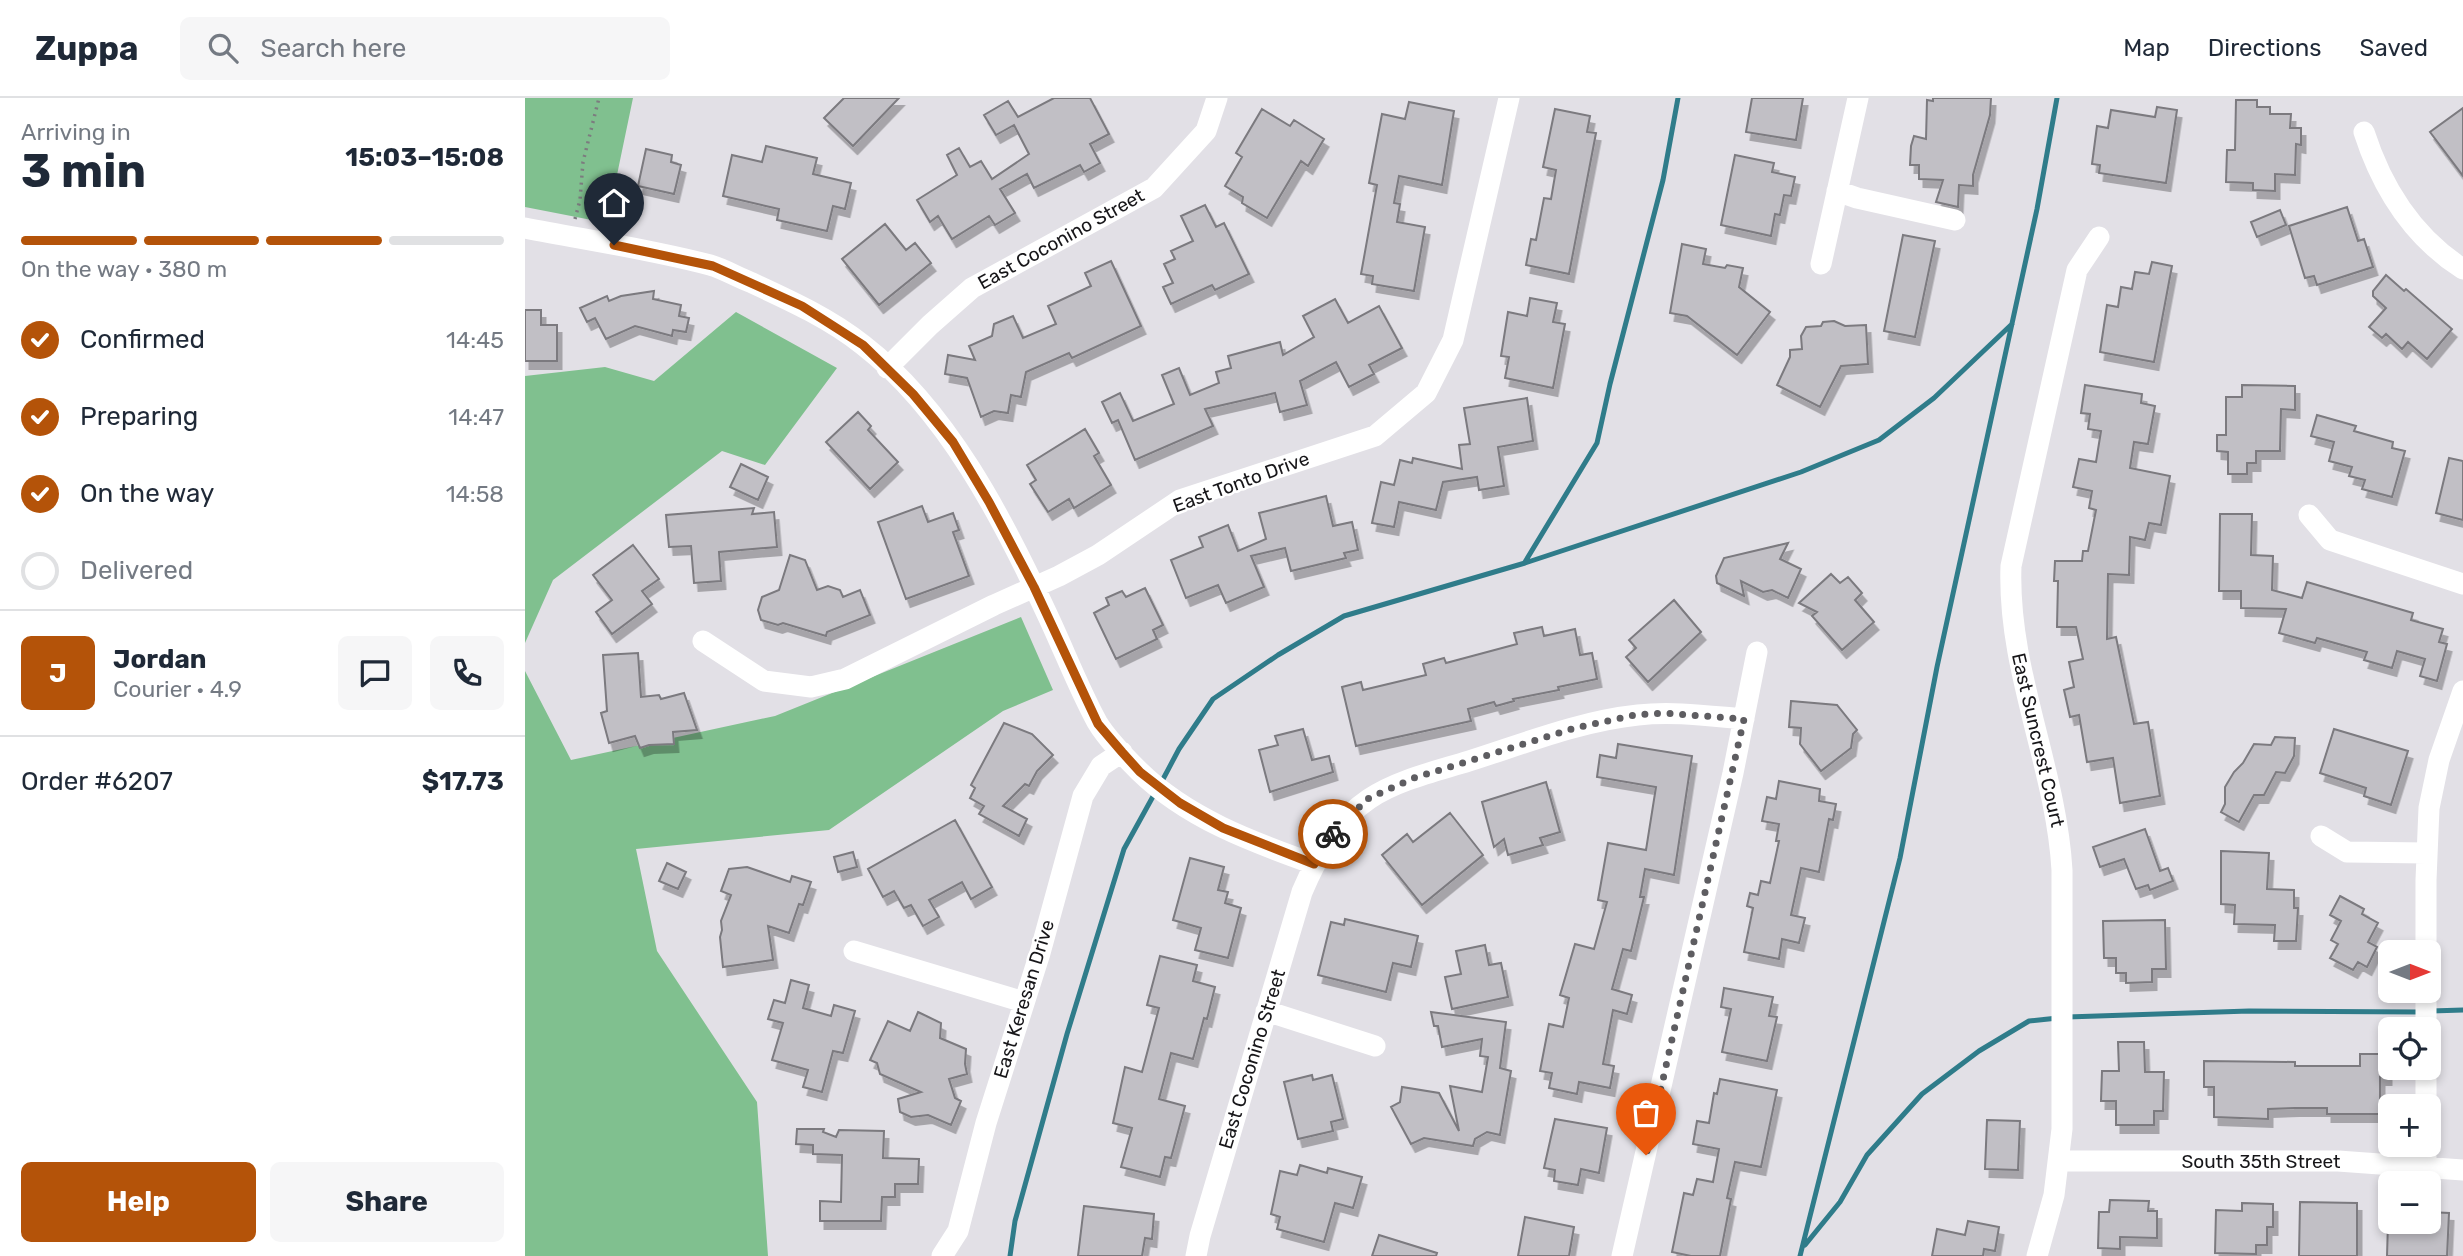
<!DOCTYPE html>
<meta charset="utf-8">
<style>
:root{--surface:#fff;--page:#f6f6f7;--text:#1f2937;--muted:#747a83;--line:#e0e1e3;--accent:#b45309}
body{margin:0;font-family:Rubik,sans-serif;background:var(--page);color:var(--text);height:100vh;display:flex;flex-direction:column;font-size:26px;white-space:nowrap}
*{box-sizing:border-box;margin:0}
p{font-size:23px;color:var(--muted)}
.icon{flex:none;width:38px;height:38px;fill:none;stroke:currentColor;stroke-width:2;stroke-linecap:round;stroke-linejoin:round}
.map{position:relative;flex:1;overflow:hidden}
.side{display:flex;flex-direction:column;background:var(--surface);width:525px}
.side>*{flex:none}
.needle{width:46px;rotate:90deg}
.controls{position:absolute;left:1853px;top:842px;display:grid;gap:14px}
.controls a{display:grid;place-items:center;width:63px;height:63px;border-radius:10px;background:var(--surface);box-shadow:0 4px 10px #0003;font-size:35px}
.pin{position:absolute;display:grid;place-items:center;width:60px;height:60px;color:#fff;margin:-72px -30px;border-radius:50% 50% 50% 0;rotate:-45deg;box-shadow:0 0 7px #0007}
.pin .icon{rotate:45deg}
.courier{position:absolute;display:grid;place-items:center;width:70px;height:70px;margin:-35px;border:5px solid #b45309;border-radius:50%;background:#fff;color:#222;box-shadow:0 2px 9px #0007}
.summary em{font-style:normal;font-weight:700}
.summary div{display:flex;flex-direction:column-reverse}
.summary{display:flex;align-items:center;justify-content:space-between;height:119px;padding:0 21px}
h1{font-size:46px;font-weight:700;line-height:52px}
.bar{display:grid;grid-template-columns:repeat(4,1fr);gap:10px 7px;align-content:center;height:84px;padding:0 21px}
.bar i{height:9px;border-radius:5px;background:var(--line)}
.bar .active{background:var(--accent)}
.bar p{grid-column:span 4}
.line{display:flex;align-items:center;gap:18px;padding:0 21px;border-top:2px solid var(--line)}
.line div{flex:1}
.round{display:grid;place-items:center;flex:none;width:74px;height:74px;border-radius:10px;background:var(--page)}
ol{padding:0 21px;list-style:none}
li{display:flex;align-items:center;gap:21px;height:77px}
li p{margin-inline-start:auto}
li .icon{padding:7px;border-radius:50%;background:var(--accent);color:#fff;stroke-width:4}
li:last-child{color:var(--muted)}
li i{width:38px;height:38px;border:4px solid var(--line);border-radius:50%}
.button{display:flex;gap:14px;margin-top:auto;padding:14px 21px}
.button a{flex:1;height:80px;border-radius:10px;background:var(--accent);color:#fff;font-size:28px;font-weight:700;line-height:80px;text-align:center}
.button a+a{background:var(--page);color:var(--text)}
header{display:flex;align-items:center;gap:42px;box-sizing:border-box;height:98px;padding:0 35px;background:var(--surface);border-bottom:2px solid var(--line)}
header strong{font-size:33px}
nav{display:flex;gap:38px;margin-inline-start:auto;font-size:24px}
.search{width:490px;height:63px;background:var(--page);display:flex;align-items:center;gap:18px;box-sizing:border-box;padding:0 24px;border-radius:10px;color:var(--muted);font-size:26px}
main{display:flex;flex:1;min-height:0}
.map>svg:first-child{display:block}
.green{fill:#80c08f}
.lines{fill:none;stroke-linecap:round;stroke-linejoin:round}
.stream{stroke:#2f7c8a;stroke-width:5}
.building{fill:#c1bfc5;stroke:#7b7a7f;stroke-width:2;filter:url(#shadow)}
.path{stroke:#7c7b7f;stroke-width:3.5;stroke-dasharray:2 5;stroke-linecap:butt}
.minor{stroke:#fff;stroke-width:21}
.done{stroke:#5e5d61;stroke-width:7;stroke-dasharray:0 12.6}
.route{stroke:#b45309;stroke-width:9}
.labels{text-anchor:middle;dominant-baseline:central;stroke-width:5;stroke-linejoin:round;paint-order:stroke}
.street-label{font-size:19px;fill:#171619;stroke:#fff}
</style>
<header>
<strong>Zuppa</strong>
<div class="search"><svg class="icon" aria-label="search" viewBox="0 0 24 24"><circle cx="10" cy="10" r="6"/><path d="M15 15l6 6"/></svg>Search here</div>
<nav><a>Map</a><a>Directions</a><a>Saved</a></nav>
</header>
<main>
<section class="side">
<div class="summary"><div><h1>3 min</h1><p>Arriving in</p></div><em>15:03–15:08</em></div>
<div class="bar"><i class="active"></i><i class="active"></i><i class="active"></i><i></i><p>On the way · 380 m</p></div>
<ol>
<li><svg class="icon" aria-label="check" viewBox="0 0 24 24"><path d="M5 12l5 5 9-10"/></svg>Confirmed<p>14:45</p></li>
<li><svg class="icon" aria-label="check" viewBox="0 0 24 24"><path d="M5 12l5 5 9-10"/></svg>Preparing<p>14:47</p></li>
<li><svg class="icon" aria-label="check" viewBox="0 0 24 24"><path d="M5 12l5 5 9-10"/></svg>On the way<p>14:58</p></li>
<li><i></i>Delivered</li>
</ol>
<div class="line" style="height:126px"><b class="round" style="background:var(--accent);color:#fff">J</b><div><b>Jordan</b><p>Courier · 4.9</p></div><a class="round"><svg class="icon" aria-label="chat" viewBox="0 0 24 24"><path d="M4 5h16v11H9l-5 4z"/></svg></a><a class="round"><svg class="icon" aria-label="phone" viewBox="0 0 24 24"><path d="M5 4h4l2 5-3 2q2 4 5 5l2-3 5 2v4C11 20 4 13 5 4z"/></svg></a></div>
<div class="line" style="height:91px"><div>Order #6207</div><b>$17.73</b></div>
<div class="button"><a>Help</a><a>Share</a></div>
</section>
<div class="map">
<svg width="1938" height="1158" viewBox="0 0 1938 1158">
<defs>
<filter id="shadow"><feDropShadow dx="4.5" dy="8" stdDeviation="0" flood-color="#0004"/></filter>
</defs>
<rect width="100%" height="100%" fill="#e2e0e6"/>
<path class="green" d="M0 0H108L82 125 0 109Z
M211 214 312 270 240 367 197 353 28 482 0 545V278L80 269 129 283Z
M496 519 528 592 478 613 304 732 111 751 132 853 232 1004 243 1158H0V573L46 662 250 618Z"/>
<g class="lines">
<path class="stream" d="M1000 464 1072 345 1085 286 1138 82 1153 0
M636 685 654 651 688 601 753 557 819 518 1000 465 1276 374 1354 342 1409 300 1487 226
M1906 913 1938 912
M1542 919 1724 913 1896 914
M1280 1147 1315 1104 1342 1057 1397 996 1454 953 1504 923 1533 920
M485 1158 490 1123 542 936 599 751 631 693
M1275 1158 1375 760 1412 569 1512 111 1532 0"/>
</g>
<path class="building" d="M319 0H374L328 48 299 20Z
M529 0H565L584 36 565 46 575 65 559 74 555 67 509 90 502 76 475 91 490 115 470 127 464 118 427 141 413 118 405 124 392 102 432 77 422 57 434 50 445 69 456 63 467 81 504 56 489 27 471 37 459 17 483 3 493 19Z
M1227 0H1278L1271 42 1221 34Z
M1408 0H1466L1465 17 1448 77V88L1434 87 1433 109 1411 104 1418 82 1394 81V67H1385L1386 48 1389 38 1401 41 1402 2 1408 3Z
M1711 2H1732V9H1745V16H1766L1765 30H1776V47L1771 46 1770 77 1750 76V93L1728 92V85L1701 84 1702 52H1710Z
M884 4 929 13 917 87 874 78 869 105 875 106 872 124 900 129 889 193 847 186 848 178 836 176 852 87 844 85 857 16 880 21Z
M1632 9 1652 12 1641 85 1574 75 1575 67 1567 66 1572 28 1583 30 1586 12 1630 19Z
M1938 10V78L1905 34Z
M737 11 765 28 769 22 799 41 783 68 776 63 742 120 717 105 718 99 700 88 717 59 711 55Z
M1030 11 1065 18 1062 34 1071 35 1044 176 1001 167 1006 141 1011 142 1019 100 1026 101 1031 72 1018 69Z
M241 48 292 60 288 76 326 85 320 111 308 108 302 133 252 122 254 111 198 98 207 57 237 64Z
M121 51 147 57 146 64 156 67 149 96 113 88Z
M1210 57 1249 65 1247 74 1270 79 1266 98 1259 97 1255 117 1250 116 1246 138 1196 127Z
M680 107 691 129 699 125 724 176 690 192 687 187 646 206 638 189 648 185 639 166 650 161 646 153 668 143 656 118Z
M1822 109 1833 143 1839 141 1848 169 1792 187 1789 178 1780 180 1764 128Z
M1755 112 1761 127 1732 139 1726 124Z
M360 126 381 152 390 145 406 165 354 207 317 161Z
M1378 137 1410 143 1390 239 1359 233Z
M1157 146 1181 151 1178 166 1200 170 1202 167 1218 170 1214 189 1245 214 1212 257 1162 218 1145 215Z
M586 163 616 228 547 260 544 255 501 274 496 299 486 297 483 315 469 313 456 319 442 280 420 276 423 257 450 262 444 248 467 238 469 226 488 218 498 240 531 226 523 208 566 188 560 175Z
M1627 164 1647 168 1629 264 1575 254 1582 207 1593 209 1596 189 1607 191 1610 174 1624 176Z
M1861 177 1879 193 1881 191 1927 231 1902 261 1883 244 1877 251 1861 236 1857 240 1844 229 1861 210 1848 198V193Z
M129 193 128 201 156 207 154 218 164 220 161 234 148 232 147 238 110 228 81 241 70 220 62 224 55 210 82 198 84 203 96 198Z
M1005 200 1032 205 1028 224 1040 226 1028 290 980 280 984 259 976 258 983 214 1002 218Z
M810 201 823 225 854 208 877 250 844 267 849 276 824 289 811 264 775 283 782 307 755 314 750 295 680 311 688 328 610 362 593 322 587 325 577 304 595 295 608 323 649 306 637 277 654 270 665 297 694 285 691 274 706 270 703 258 755 244 758 257 789 239 778 218Z
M0 212H16V227H32V263H0Z
M1309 223 1320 228 1341 227 1343 266 1316 268 1295 309 1252 287 1265 259V252L1277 251 1276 238 1281 229 1296 228 1298 224Z
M1560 287 1617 296 1616 305 1630 308 1623 346 1609 344 1605 370 1645 378 1636 427 1624 425 1620 442 1605 439 1604 477 1583 476 1582 541 1591 539 1609 626 1623 624 1635 698 1595 705 1588 660 1562 664 1554 617 1545 619 1539 592 1549 589 1544 564 1558 561 1551 529H1532L1533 483H1529L1530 463H1557L1558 453H1563L1571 412 1564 410 1567 393 1548 389 1554 361 1571 364 1576 333 1563 331 1565 316 1556 315Z
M1717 287 1770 288V312L1756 311 1755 353H1731V365H1722V376H1703V354L1692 353V337H1701V299H1717Z
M1002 300 1008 343 973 349 979 388 954 392 952 379 918 384 911 412 874 404 869 429 847 425 856 384 869 387 875 362 887 365 888 360 937 371 934 347 945 346 939 310Z
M333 314 346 328 343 332 373 364 345 391 301 344Z
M1792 317 1831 328 1829 333 1868 344 1867 350 1880 353 1867 399 1837 391 1840 382 1824 378 1827 369 1804 363 1809 344 1786 338Z
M560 331 574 355 569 358 586 387 549 410 544 401 523 414 505 386 511 382 502 367Z
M1924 360 1938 363V422L1911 415Z
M216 366 243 379 233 402 205 389Z
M801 398 808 428 827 424 833 452 819 455 821 460 766 473 760 450 726 458 739 489 701 505 693 487 661 500 646 462 678 449 674 439 703 427 713 453 741 441 734 415Z
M397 408 403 424 428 415 434 432 428 434 444 478 381 501 353 424Z
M229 410 227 416 249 414 252 449 194 454 196 483 169 485 166 448 144 449 141 417Z
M1695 416H1727L1726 457 1748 458 1747 492 1777 500 1782 484 1888 515 1886 522 1918 531 1914 544 1922 546 1912 583 1895 578 1900 561 1872 553 1867 570 1839 562 1842 554 1792 540 1790 545 1754 535 1761 511 1716 510V493H1694Z
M1263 445 1255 461 1276 471 1263 500 1247 492 1238 494 1216 483 1219 498 1192 485 1191 478 1199 460Z
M108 447 134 481 117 493 127 506 87 536 71 514 87 502 68 477Z
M265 457 280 462 292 492 303 488 315 492 318 499 335 492 345 517 302 534 301 538 258 525 253 527 236 522 233 512 237 499 254 492Z
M1306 476 1315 485 1323 479 1337 495 1330 502 1349 524 1317 552 1287 518 1292 514 1274 505Z
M620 490 638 527 628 532 632 541 591 561 569 515 584 507 581 500 597 493 601 499Z
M1149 502 1176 534 1123 584 1101 559 1111 550 1104 542Z
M1017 529 1019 538 1050 531 1055 557 1067 555 1072 581 1033 589 1034 592 988 601 989 603 971 608 969 604 943 611 946 623 831 648 817 589 836 584 838 592 901 577 898 566 919 560 921 565 992 546 989 535Z
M113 555 116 599 134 597 136 601 159 595 172 632 148 634 149 646 124 647 115 650 110 638 84 645 76 615 82 613 78 557Z
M1266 603 1312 607 1332 632 1328 636 1326 650 1296 673 1275 646 1276 630 1264 629Z
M479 625 507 636 528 657 512 673 504 688 500 686 478 708 502 721 494 738 454 716 459 708 445 700 450 690 446 687Z
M778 631 787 662 804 658 808 674 745 694 734 652 753 647 750 638Z
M1809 631 1883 653 1866 707 1839 698 1841 690 1795 675Z
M1750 639 1770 640 1769 658 1760 675 1751 674 1739 697H1729L1714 724 1696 714 1700 706V689L1709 674 1718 665 1729 646 1746 647Z
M1093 646 1167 658 1149 777 1120 771 1115 799H1119L1106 853 1098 851 1087 891 1107 897 1102 916 1088 912 1078 966 1089 968 1085 990 1054 984 1052 996 1024 990 1027 975 1015 973 1024 926 1038 929 1044 900 1035 897 1050 846 1069 851 1082 804 1073 802 1083 745 1121 752 1131 689 1072 679 1075 657 1091 660Z
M1254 683 1295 691 1294 703 1311 706 1308 722 1304 721 1294 774 1276 770 1266 817 1280 820 1274 845 1257 841 1254 861 1219 854 1228 810 1222 808 1225 795 1233 797 1236 783 1245 785 1254 743H1251L1254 726 1237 723 1242 699 1251 701Z
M1021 684 1035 734 1015 740 1018 747 983 757 979 741 969 749 957 704Z
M925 715 958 757 897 807 857 757 882 736 888 744Z
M430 722 467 789 446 801 437 784 404 802 414 819 398 828 386 807 379 810 369 793 358 799 343 771Z
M1620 731 1635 773 1643 770 1648 783 1625 792 1623 787 1611 791 1599 761 1575 769 1568 749Z
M1696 753 1744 755 1742 791 1769 792V810H1773L1771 843H1749L1750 827 1709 826 1710 807 1696 806Z
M328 754 332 769 313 774 309 759Z
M665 760 699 769 693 792 703 794 700 805 716 810 703 860 670 852 676 830 648 822Z
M142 765 161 774 153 791 134 783Z
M222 769 265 784 267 778 286 784 278 807 274 806 264 835 243 828 248 862 198 869 195 839 197 832 196 823 206 797 196 793 204 771Z
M1815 798 1839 811 1837 816 1853 825 1843 844 1852 849 1842 869 1833 864 1828 872 1805 860 1813 846 1806 842 1816 823 1805 817Z
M820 821 893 838 886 869 868 865 861 894 793 877 806 824 819 827Z
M1640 822 1641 871H1627V884L1601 885V875H1591V860H1579L1578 823Z
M960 847 964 867 976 865 983 899 927 911 920 879 936 876 931 853Z
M635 858 672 867 668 883 690 889 682 921 679 920 668 961 646 955 634 1001 660 1008 646 1060 640 1059 635 1079 596 1069 607 1030 588 1025 600 969 617 974 634 910 622 907Z
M266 882 284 887 278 910 306 918 309 907 330 913 318 955 308 953 297 994 278 989 283 972 247 962 258 925 243 921 249 902 260 905Z
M1199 890 1248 899 1244 918 1252 919 1242 963 1197 954 1206 911 1196 909Z
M393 914 416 925 415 940 441 951 440 966 442 976 424 981 430 1000 436 1003 426 1027 403 1017 386 1019 375 1014 373 1001 396 994 355 976 352 965 345 962 363 923 385 933Z
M906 914 981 924 975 970 986 973 975 1037 962 1034 950 1041 948 1048 899 1040 886 1046 866 1009 875 1004 877 989 914 995 934 1033 925 988 957 994 963 959 955 958 957 941 917 949 913 928H909Z
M1593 944H1619L1620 974H1639L1638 1013H1629V1027H1591V1003H1576L1577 973H1594Z
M1835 956H1862V979H1855V1016H1802V1010H1770L1743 1011V1021L1689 1019V989H1679V963L1770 964V968H1835Z
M787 977 788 982 807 977 818 1021 806 1024 808 1033 773 1041 759 984Z
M1195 981 1252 992 1236 1069 1210 1064 1202 1100 1206 1101 1195 1158H1166L1147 1154 1159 1095 1168 1097 1172 1081 1188 1084 1194 1051 1168 1046 1172 1023 1184 1025 1189 995 1192 996Z
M1030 1021 1082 1030 1074 1075 1056 1071 1053 1087 1029 1083 1030 1072 1019 1070Z
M1462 1022 1495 1023 1493 1072 1460 1071Z
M272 1031H299L298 1034 311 1039 314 1032 359 1033 358 1060 394 1061 393 1086H370V1099H357L356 1123H295V1103L316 1104 317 1057 288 1056V1047L271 1046Z
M775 1067 802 1075 803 1070 837 1079 828 1110 810 1105 799 1144 752 1131 755 1119 746 1116 755 1073 772 1077Z
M1585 1102 1624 1103 1623 1113H1632V1140L1595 1139V1151L1573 1150 1574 1114H1584Z
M1775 1104 1832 1105V1158H1774Z
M1717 1105 1748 1106V1129H1742V1147H1731V1156L1690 1155 1691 1112 1717 1113Z
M559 1108 629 1116 627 1141 620 1140 617 1158H553Z
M1904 1114 1924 1115 1922 1158H1862L1863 1124H1904Z
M1000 1119 1049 1129 1044 1158H993Z
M1443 1123 1474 1129 1470 1153 1459 1151 1458 1158H1407L1412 1131 1440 1137Z
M854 1137 912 1155 911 1158H847Z"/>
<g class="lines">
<path class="path" d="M50 121 55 102 58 64 74 0"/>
<path class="minor" d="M1839 34C1857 90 1888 139 1938 171
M1312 93 1332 100 1430 122
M0 130C62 142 124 151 185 167 199 171 212 179 225 184 264 202 304 220 338 247 422 312 478 421 522 516 539 552 553 589 572 624 582 641 600 659 614 673 662 720 727 744 789 766
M1296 166 1333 0
M362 270 405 227 447 190 629 90 681 33 692 0
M1784 417 1805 442 1938 486
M178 543 239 583 286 589 320 581 469 507 534 478 573 457 655 402 850 338 901 295 928 242 984 0
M1796 738 1822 754 1902 755
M329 853 499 904
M1901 854V782L1904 710 1914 662 1938 593
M1901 892V931
M741 913 850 948
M1901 970V1008
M1901 1046V1068
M1533 1063H1813L1938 1072
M417 1158 433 1133 461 1025 515 855 558 698 576 668 597 654
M671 1158 675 1138 777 794C792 759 811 723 844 701 872 682 912 673 944 663 998 646 1055 623 1113 617 1148 613 1184 618 1219 621
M1097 1158 1208 675 1232 554
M1512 1158 1529 1097 1537 1031V772C1531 669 1482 572 1486 468L1552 172 1574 139"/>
</g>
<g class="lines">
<path class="done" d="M808 736 813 729 844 700 889 680 1050 630 1110 617 1138 615 1219 621 1121 1057"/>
<path class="route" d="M89 147 188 168 277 208 338 247 388 296 428 344 464 404 509 489 573 626 597 654 615 674 655 705 698 730 789 766 808 736"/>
</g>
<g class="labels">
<g class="street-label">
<text transform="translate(536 141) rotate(-29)">East Coconino Street</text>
<text transform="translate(716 384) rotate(-20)">East Tonto Drive</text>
<text transform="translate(1513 642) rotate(77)">East Suncrest Court</text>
<text transform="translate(499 901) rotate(-73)">East Keresan Drive</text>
<text transform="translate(727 961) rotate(-73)">East Coconino Street</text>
<text x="1736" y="1063">South 35th Street</text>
</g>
</g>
</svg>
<div class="controls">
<a><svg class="needle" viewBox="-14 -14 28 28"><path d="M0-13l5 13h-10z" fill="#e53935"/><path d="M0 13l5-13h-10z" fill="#747a83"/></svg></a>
<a><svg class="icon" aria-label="locate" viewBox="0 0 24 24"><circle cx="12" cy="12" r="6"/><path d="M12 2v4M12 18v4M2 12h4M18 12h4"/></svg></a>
<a>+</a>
<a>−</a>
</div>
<div class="pin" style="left:1121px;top:1057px;background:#ea580c"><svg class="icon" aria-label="bag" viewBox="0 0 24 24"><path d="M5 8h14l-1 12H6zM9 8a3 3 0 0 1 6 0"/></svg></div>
<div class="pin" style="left:89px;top:147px;background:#1f2937"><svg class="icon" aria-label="home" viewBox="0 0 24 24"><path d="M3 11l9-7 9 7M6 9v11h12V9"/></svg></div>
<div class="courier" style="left:808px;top:736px"><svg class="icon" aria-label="bike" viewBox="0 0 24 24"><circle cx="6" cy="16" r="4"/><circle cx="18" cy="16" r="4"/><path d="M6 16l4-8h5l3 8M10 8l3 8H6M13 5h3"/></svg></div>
</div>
</main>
